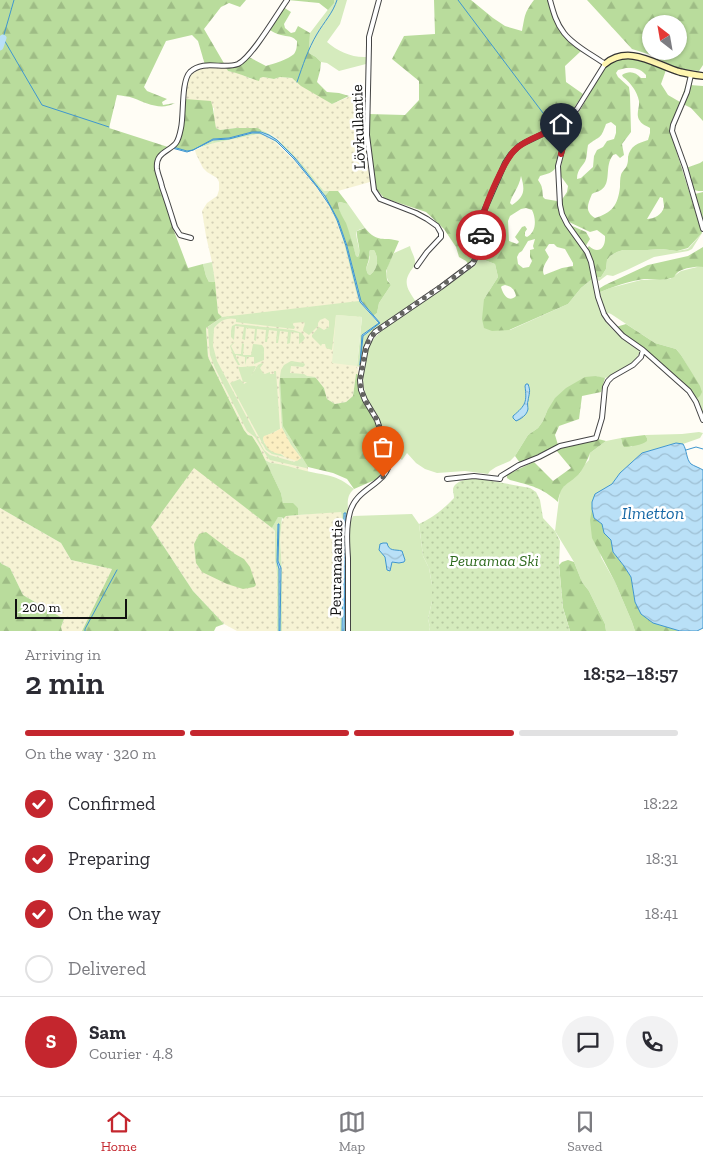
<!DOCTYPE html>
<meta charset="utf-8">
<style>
:root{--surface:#fff;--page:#f2f2f3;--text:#2b2b33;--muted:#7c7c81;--line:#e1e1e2;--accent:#c4262e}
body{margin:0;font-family:"Zilla Slab",serif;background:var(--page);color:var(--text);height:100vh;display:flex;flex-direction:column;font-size:19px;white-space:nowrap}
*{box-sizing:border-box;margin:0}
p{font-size:16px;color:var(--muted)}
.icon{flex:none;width:28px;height:28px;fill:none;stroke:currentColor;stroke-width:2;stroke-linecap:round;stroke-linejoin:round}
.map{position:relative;height:631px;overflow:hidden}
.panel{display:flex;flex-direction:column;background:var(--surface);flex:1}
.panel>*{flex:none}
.needle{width:32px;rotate:329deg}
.buttons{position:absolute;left:642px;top:15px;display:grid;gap:10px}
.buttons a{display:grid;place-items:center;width:45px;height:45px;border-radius:50%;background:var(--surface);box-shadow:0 1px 4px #0004;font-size:25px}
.scale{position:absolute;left:15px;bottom:12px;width:112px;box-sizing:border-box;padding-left:5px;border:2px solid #111;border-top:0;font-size:14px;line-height:18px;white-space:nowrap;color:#111;-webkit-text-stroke:4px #fff;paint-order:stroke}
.pin{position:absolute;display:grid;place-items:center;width:42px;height:42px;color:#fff;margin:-51px -21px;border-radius:50% 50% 50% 0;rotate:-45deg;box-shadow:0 0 5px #0007}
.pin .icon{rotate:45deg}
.courier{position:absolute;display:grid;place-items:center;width:50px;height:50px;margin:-25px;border:4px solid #c4262e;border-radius:50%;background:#fff;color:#222;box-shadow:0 1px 6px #0007}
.summary em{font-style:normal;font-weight:600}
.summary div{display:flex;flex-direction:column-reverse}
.summary{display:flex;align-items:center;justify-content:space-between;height:85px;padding:0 25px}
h1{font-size:32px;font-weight:600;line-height:38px}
.bar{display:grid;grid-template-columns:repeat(4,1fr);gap:8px 5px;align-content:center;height:60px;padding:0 25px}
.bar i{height:6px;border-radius:4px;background:var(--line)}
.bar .active{background:var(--accent)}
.bar p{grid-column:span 4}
.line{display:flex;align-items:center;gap:12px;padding:0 25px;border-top:1px solid var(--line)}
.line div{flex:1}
.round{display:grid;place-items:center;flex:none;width:52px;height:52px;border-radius:26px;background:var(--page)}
ol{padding:0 25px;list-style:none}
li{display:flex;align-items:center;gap:15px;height:55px}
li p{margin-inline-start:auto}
li .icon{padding:5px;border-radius:50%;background:var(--accent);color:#fff;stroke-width:4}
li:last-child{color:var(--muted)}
li i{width:28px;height:28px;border:2px solid var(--line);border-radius:50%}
.tab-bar{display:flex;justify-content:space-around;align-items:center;height:70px;border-top:1px solid var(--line);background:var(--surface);font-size:14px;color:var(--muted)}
.tab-bar a{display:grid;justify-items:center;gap:2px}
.tab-bar .active{color:var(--accent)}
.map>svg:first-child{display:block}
.farmland{fill:url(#farmland-dots)}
.grass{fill:#d5ebbd}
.forest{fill:url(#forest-firs);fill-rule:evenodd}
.sand{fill:url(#sand-dots)}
.park{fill:url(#park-dots)}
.pitch{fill:#e6f2cf}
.water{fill:url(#water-waves);stroke:#3f96cf}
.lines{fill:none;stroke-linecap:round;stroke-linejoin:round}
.stream{stroke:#3f96cf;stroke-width:1}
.river{stroke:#b9e0f7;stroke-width:7}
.street-casing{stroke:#444;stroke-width:6}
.secondary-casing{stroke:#333;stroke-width:8}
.street{stroke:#fff;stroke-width:4}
.secondary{stroke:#fff6b0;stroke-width:5.5}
.done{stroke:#646461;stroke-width:5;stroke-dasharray:0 9}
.route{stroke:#c4262e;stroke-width:6}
.labels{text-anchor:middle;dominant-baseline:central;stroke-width:5;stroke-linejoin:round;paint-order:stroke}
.street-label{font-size:16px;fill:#111;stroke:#fff}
.park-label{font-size:16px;font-style:italic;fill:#2f6b1f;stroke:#fff}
.water-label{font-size:18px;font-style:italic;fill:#1768a6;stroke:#fff}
</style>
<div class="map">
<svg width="703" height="631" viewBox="0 0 703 631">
<defs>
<pattern id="farmland-dots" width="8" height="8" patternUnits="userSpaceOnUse" patternTransform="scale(1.25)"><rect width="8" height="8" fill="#f6f3d4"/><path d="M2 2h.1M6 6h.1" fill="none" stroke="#d2cfb5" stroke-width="1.8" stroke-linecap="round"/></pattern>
<pattern id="forest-firs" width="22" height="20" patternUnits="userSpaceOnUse" patternTransform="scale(1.25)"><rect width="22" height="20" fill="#b9dc9c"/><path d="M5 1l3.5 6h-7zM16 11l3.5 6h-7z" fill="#9ebc85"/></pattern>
<pattern id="sand-dots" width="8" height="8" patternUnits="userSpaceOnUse" patternTransform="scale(1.25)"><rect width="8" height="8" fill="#fbeec1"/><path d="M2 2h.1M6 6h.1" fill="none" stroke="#d6cba5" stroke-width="1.8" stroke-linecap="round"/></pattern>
<pattern id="park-dots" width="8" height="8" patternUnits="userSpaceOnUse" patternTransform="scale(1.25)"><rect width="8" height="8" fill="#d5ebbd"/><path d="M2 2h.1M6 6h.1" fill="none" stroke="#b6c8a1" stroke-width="1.8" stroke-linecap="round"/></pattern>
<pattern id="water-waves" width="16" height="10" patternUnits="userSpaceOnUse" patternTransform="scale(1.25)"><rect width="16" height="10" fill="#b9e0f7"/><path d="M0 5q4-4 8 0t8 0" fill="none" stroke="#9ebfd3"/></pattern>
</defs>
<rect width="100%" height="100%" fill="#fffdf5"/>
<path class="farmland" d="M204 67 226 68 228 71 239 73 251 79 263 77 274 79 280 77 292 78 332 104 365 90 364 133 370 182 338 191H324L289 150 278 139 269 133 261 130 258 128H236L220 130 216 128 214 119V108L185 99 186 83 190 75Z
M258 134 264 135 275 142 294 160 316 187 329 206 336 220 345 246 360 302 357 366 359 376 356 374 353 396 346 402 335 404 327 399 324 388 316 378H280L302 456 308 467V472L271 463 265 460 259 447 252 436 248 435 244 430 208 357 206 328 222 317 218 313 212 262 206 236 202 211 207 203 217 196 219 190V182L217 178 207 172 203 168 196 154 195 150 214 143Z
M194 467 272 528 275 531 276 568 277 574V631H237L224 624 193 591 151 527Z
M0 508 61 543 71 560 112 569 82 631H62L61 627 64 619 23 595 10 568 2 564 0 562Z
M341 511 342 518 340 631H282V571L280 539 281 524 283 519 286 516 298 515Z"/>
<path class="grass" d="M334 0H347L340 24 327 42C337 51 353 58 366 57V64L339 71 327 63 321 62 316 57 309 53 310 33 333 3Z
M261 130C284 138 308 172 324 191H329L325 196 295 158 277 140 261 132Z
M252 133H260L276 141 294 159 317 187 330 206 337 220 346 246 360 302 379 324 380 323 373 316 377 313 379 303 391 285C382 274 388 265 394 253L410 246C411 251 415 257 415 262 415 266 412 269 410 272 402 284 410 292 416 302L373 333 365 345 361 365 358 367 357 366 362 317 336 315 332 350 326 348 325 344H322L321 346 312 337V335L319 327 324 330 329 327V321L325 318 320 320 318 323V326L309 335 303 331C303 327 306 325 304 322L293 323V325L295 327 294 329 236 322V319C226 317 220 321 214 328L213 346 217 361 264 450 270 455 294 462 301 458 291 445 282 428 279 383 281 370 284 365 291 361 304 363 305 365 303 367 291 366 290 373 304 374 307 376 315 377 316 378H280L289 436 308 467 306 468 270 460 268 458 255 437 247 431 215 368 210 355 209 344 208 327 222 317 359 301C349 270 346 236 329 206 321 191 308 177 297 163 287 151 274 137 258 134L214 143 199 148 213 140 241 136Z
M340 202 348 204 365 228C364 228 358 230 357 231 354 237 362 248 358 257L356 256 349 233 340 213 338 203Z
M702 233 692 249 688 251 654 257 627 270 613 276 607 275 599 281 595 278 601 277 606 269 607 260 610 256 617 252 623 250H647L662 249 677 251 688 249Z
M370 250H374C379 258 378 269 370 275L368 274C365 269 367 266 369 261 370 258 369 254 370 250Z
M479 258 495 264 498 277 484 299 510 330 568 304 581 288 592 279C594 292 598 311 606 322 614 333 629 343 640 350 639 361 615 378 604 378 601 378 599 377 596 376L547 411 543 421 538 428 528 435 515 456 510 461 496 467 490 471 488 474 465 471 437 473 425 469 416 463 407 453 402 460 396 455 392 459 378 418 366 397 363 383 365 360 370 343 382 330 458 278 474 266Z
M212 262 215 282H209L206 276 203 264Z
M701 266 703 267V416L700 406 696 399 688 367 681 355 676 349 655 343 611 314 608 313 606 315 598 293 610 288 641 280 670 279 681 271Z
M236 324 293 330 302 333 305 338 303 341 299 344V333L291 332 290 343 287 344 288 332 280 331 278 343H276L277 331 269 330 267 342H265L266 330 257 329 256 341 254 340 255 329 246 328 245 340 242 339 244 327 235 326 234 340 231 337V331L232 326Z
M235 342 231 346 235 354H241L242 343 244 344 243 355H251L253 344 262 345 264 348V360L254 364V357H247L245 365V357L236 355V357L240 365H238L234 358 230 346 233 343Z
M262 363 263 364 260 368 263 373 265 374 270 372V374H274V371H276L280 429C275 432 268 434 263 438L264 443 285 457 272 454 266 450 230 383 240 379 244 384 247 382H243L238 367H242L255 366 256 367 251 376 258 365Z
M699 432 703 433 700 438 683 444 676 443 642 453 620 473 612 484 595 495 592 502V509L601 557 615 582 632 622 635 631H606L605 624 589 591 582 582 574 562 555 531 560 491 567 482 580 473 583 466 589 460 590 453 606 441 621 438 622 443 631 447 647 438 645 435 682 434Z
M265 460 271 463C283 464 294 468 306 471 327 476 336 474 354 489 346 496 348 503 348 513 348 518 347 524 347 530L345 631H344V513L343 617 342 631H340L342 518 341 512 298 515V508L283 504 281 493Z
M412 514 419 524 423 556 429 568 432 585V601L428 619 430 627 429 631H350V523L353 516Z
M278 516 282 517 280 539 282 571V631H280L281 568 278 561V524L277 562 279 569V631H277V574L275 559V531L272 528Z"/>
<path class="forest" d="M0 0H246L240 7 229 3 221 7 204 29 225 65H205L198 41 192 35 166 41 144 87 147 91 167 99 162 102 163 105 175 103C161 111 146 103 133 98 128 96 122 96 117 95L109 128 168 147 164 149 154 163 174 231 188 268 203 264 206 276 209 282H215L218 313 222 317 206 328 208 357 244 430 248 435 252 436 259 447 281 493 283 503H293L298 508V515L286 516 283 519 282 517H278L272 528 194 468 151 527 193 591 224 624 216 627 214 631H82L112 569 71 560 61 543 0 508Z
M288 0H334V3L328 10 319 3Z
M434 0H471L493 18 505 26 522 31C525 16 524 13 534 0H548L556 22 568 41 581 51 565 66 566 82 583 94 572 111 565 119 543 132 518 145 504 162 482 213 479 224 478 245 476 253 469 265 466 261 459 257 456 247 444 229 426 212 384 198 375 187 368 135V114L405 115 419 100V81L392 59 404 36 435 34Z
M587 0H703V65L699 71 676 68 651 55 632 49ZM651 24H679V51H651Z
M283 7 291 12 284 24 285 28 291 33 295 32 298 26 310 33 309 53 316 57 321 62 320 71 317 82 327 92 339 93 349 96 332 104 301 86 292 78 280 77 274 79 263 77 260 78 259 81C248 78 239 73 228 71L226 68 235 66 249 57 266 66C273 64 289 59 294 54 297 50 297 45 297 41 291 35 288 37 281 35 276 34 272 31 268 29Z
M626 57 644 60 666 70 661 84 668 95 680 102 686 85 687 86 673 120 672 137 702 233 688 248 677 251 662 249 647 250H623L617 252 610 256 607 260 606 269 601 277 595 278 586 250 589 246C598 255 606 248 605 236L597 230 590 232 567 221 563 213 561 201 567 192 568 186 560 175 561 167 564 151 573 122 606 66 612 62ZM626 68C635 68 640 68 646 75V78H641C636 72 629 70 622 75L623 77C630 82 637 91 639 101 640 107 635 115 640 121 641 124 647 126 650 128V133L648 140C638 143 630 146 628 157 628 160 628 162 627 165 626 169 622 171 621 175 620 178 620 183 620 187 618 205 612 213 595 218 584 211 588 204 592 194 595 192 598 192 601 190 612 183 604 166 613 155L616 154 620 158 624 155 622 144 631 132 630 95 629 87 618 77 616 73 618 70ZM611 122 616 126V133L614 139 607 141 603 147 597 150 594 156 593 167 581 178 577 179C577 168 584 166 586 159 587 155 587 150 588 145 600 135 600 141 606 124ZM660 197 663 198C663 201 664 204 664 207 662 215 654 219 647 219Z
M690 85 703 86V121L691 108 683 104Z
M185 99 211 101C214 110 214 119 216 128L220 130 236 128H258L261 130V132H252L230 138 213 139 193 150 187 151 173 147 178 141Z
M560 128 565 131 564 135 557 166C553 173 547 174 540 176L538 180C543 187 542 189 543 197L545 199 557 201 558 203 560 216 584 250 589 262 592 279 581 288 568 304 509 330 492 331 484 328 482 319 484 299 498 277 495 264 479 258C482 243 481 228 485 214L508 161 513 155 520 148ZM521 176C525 190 525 196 512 205L510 203C512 194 519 188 521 176ZM526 208 532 210C536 218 537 232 527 237L525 236V232L527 229 525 226 522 227 515 237 519 242 517 244 509 241 508 221 510 216 521 209ZM535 239 533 246 534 249 530 250V257L532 261 529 267 523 268 518 264 517 257 519 253 522 251 528 241ZM549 244H554L557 247 565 249 573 263V266L562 268 544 275C541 268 546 263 549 257L545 250ZM505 285C511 286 515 290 516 296 509 303 503 295 501 287L502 286Z
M703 161V191C701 191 696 191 694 190 689 187 687 174 686 168L700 163Z
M329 191H338L348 204 340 202 338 203C339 211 342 216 346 223 350 234 353 245 356 256L358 257C362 249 356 240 357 231L365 228C378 244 383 236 399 241L386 271 387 280 391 285 379 303 377 313 373 316 361 302 347 246 338 220 325 196ZM370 250H374C379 258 378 269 370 275L368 274C364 267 369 264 369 257 370 255 369 253 370 250Z
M703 192V226L695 194Z
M570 225 586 232 590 239 585 247Z
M703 247V267C696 266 682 268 677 273 673 277 676 277 671 278 665 281 651 279 644 279 629 281 612 287 598 293L600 288 605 285 648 265 688 256Z
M626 324 655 343 676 349 681 355 700 386 702 392 700 396 696 399 650 353 627 338 616 327Z
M356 374H357L359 376 362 396 375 420 380 435 378 436 379 439H382L386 453 387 460 386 466 377 479 354 489 347 479 333 473 308 467 283 426 280 378H316L324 388 327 399 335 404 346 402 353 396Z
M596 376 605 378 601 392 582 396 579 419 559 426 555 435 558 445 520 463 515 456 528 435 538 428 543 421 547 411 555 398 566 388 585 377Z
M645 435 647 438V441C642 445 630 447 624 447L622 443 621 438Z
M598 439 606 441 590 453C589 457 582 471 579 474 567 486 561 483 558 502 541 487 532 486 510 480L507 478V475L525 466 534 462 553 481 571 468 556 450 562 446Z
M592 509 594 518 602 524 604 533 611 540 613 552 624 566 631 577 635 602 673 629 680 631H635L632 622 615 582 592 538 590 520Z
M206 532 235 554 244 559 250 567 256 585 254 587 243 589 227 584 202 572 196 563 194 544 199 534Z
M568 560 574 562 582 582 589 591 605 624 606 631H570L563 608 559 565 562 562Z
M0 562 2 564 10 568 23 595 64 619 61 627 62 631H0Z"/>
<path class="sand" d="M282 428 291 445 301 458 297 461 285 457 282 454C271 454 265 447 263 438L264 436 273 433Z"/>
<path class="park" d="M476 478 530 488 536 492 540 500 543 518 555 531 560 541 559 565 563 608 570 631H429L430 627 428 619 432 601V585L429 568 423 556 419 524C432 518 444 509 454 498 454 495 453 492 453 489 455 480 469 479 476 478Z"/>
<path class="pitch" d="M336 315 362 317 357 366 332 363Z"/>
<path class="water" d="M252 132H261L269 135 277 140 295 158 325 196 338 220 347 246 361 301 380 323 363 336 360 365 362 335 379 323 360 302 346 246 337 220 330 206 317 187 294 159 276 141 260 133H252L229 139 213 140 193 150 187 152 172 148 173 147 187 151 193 150 213 139 229 138Z
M526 384H528C531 392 529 393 528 401 527 402 528 408 528 409 527 415 521 419 516 421L513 418V416C526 405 527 402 525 386Z
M676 443 683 444C687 450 686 459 691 464 694 466 700 468 703 470V628L697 631H680L653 623 641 614 635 602 631 577 624 566 613 552 611 540 604 533 602 524 594 518 592 509V502L595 494 612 484 620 473 642 453Z
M344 513H346C345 552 345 592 344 631H342Z
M278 524H279L278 561 281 568 280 631H279V569L277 562Z
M383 543H387C389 552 395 549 402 551L405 560 404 562 399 563 392 562 390 571 387 570 385 557 379 550 380 544Z"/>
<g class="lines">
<path class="stream" d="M14 0 3 38 42 105 109 127
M458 0 549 121
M297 82C303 65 308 49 317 34 324 22 333 13 337 0
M686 450 696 447 703 449
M85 631V629L117 570"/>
<path class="river" d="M0 47 3 38"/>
<g class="street-casing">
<path id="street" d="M379 0 369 37V45L367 135 374 190 380 199 416 213 427 219 437 226 441 233V237L427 252 417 266
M691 75 687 92 673 125 672 131 685 167 703 229
M191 238 180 235 175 227C171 214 167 201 162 187 161 181 158 175 157 169 155 152 169 152 176 143 179 139 180 133 181 128 184 115 181 81 190 72 204 59 223 70 238 64 252 57 277 14 287 0
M643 350 689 391 696 402 703 420
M447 479 474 476 500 479 501 476 519 465 539 457 560 446 596 438 602 418 605 387 608 381 612 377 633 365 641 357 643 350 623 336 608 320 604 314 598 297 591 262 587 252 567 224 562 214 560 205 558 166 571 116
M348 631C348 607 348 582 348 558 347 543 346 527 350 512 357 486 388 486 390 459L377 420 365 400 361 390 360 380 366 348 371 337 375 332 441 287 473 263 478 253 481 245V222L484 211 505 163 511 154 519 146 524 143 555 128 577 109 605 64C591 54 574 46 564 33 556 23 553 11 550 0"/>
</g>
<g class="secondary-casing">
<path id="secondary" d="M605 64C629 44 656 65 680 72 688 74 695 75 703 76"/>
</g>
<use href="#street" class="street"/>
<use href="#secondary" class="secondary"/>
</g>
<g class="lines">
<path class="done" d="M383 477 388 469 390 459 377 420 365 400 361 390 360 380 366 348 368 342 375 332 470 266C478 257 480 247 481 235"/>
<path class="route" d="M481 235C481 230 481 225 482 220 485 205 505 157 517 148 530 137 548 134 561 124L568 129 561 154"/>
</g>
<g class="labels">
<g class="street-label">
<text transform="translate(358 127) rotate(-92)">Lövkullantie</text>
<text transform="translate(336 568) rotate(-89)">Peuramaantie</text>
</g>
<g class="park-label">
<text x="494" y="560">Peuramaa Ski</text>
</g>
<g class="water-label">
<text x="653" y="513">Ilmetton</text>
</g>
</g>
</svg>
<div class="buttons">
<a><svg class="needle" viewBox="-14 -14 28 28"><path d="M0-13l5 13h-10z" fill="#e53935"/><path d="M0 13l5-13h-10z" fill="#7c7c81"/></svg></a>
</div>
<div class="scale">200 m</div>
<div class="pin" style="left:383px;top:477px;background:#ea580c"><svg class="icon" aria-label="bag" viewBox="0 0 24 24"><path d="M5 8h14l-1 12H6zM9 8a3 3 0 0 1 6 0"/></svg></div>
<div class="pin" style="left:561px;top:154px;background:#1f2937"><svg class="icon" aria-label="home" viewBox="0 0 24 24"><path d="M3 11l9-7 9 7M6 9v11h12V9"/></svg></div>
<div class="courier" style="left:481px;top:235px"><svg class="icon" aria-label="car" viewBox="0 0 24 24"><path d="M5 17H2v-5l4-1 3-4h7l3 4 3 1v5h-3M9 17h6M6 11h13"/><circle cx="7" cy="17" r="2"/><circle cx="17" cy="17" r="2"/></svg></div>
</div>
<section class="panel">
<div class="summary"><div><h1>2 min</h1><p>Arriving in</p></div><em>18:52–18:57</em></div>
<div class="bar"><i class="active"></i><i class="active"></i><i class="active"></i><i></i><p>On the way · 320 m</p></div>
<ol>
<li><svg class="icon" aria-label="check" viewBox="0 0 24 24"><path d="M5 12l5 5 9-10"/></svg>Confirmed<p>18:22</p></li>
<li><svg class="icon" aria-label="check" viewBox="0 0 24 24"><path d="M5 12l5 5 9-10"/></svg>Preparing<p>18:31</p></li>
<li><svg class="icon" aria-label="check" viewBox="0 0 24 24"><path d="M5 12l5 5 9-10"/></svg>On the way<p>18:41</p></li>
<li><i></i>Delivered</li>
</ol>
<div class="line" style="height:90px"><b class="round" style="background:var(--accent);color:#fff">S</b><div><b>Sam</b><p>Courier · 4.8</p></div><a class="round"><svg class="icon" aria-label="chat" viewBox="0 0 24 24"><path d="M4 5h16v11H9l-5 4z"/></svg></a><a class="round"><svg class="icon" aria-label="phone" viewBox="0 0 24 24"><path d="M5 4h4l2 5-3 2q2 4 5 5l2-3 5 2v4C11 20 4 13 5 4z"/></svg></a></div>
</section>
<nav class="tab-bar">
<a class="active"><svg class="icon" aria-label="home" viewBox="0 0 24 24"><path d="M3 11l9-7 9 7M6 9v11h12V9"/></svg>Home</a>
<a><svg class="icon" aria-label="map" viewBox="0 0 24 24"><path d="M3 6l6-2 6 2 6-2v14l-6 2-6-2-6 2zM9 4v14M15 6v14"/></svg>Map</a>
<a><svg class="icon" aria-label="saved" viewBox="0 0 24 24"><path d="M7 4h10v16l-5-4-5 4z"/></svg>Saved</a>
</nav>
